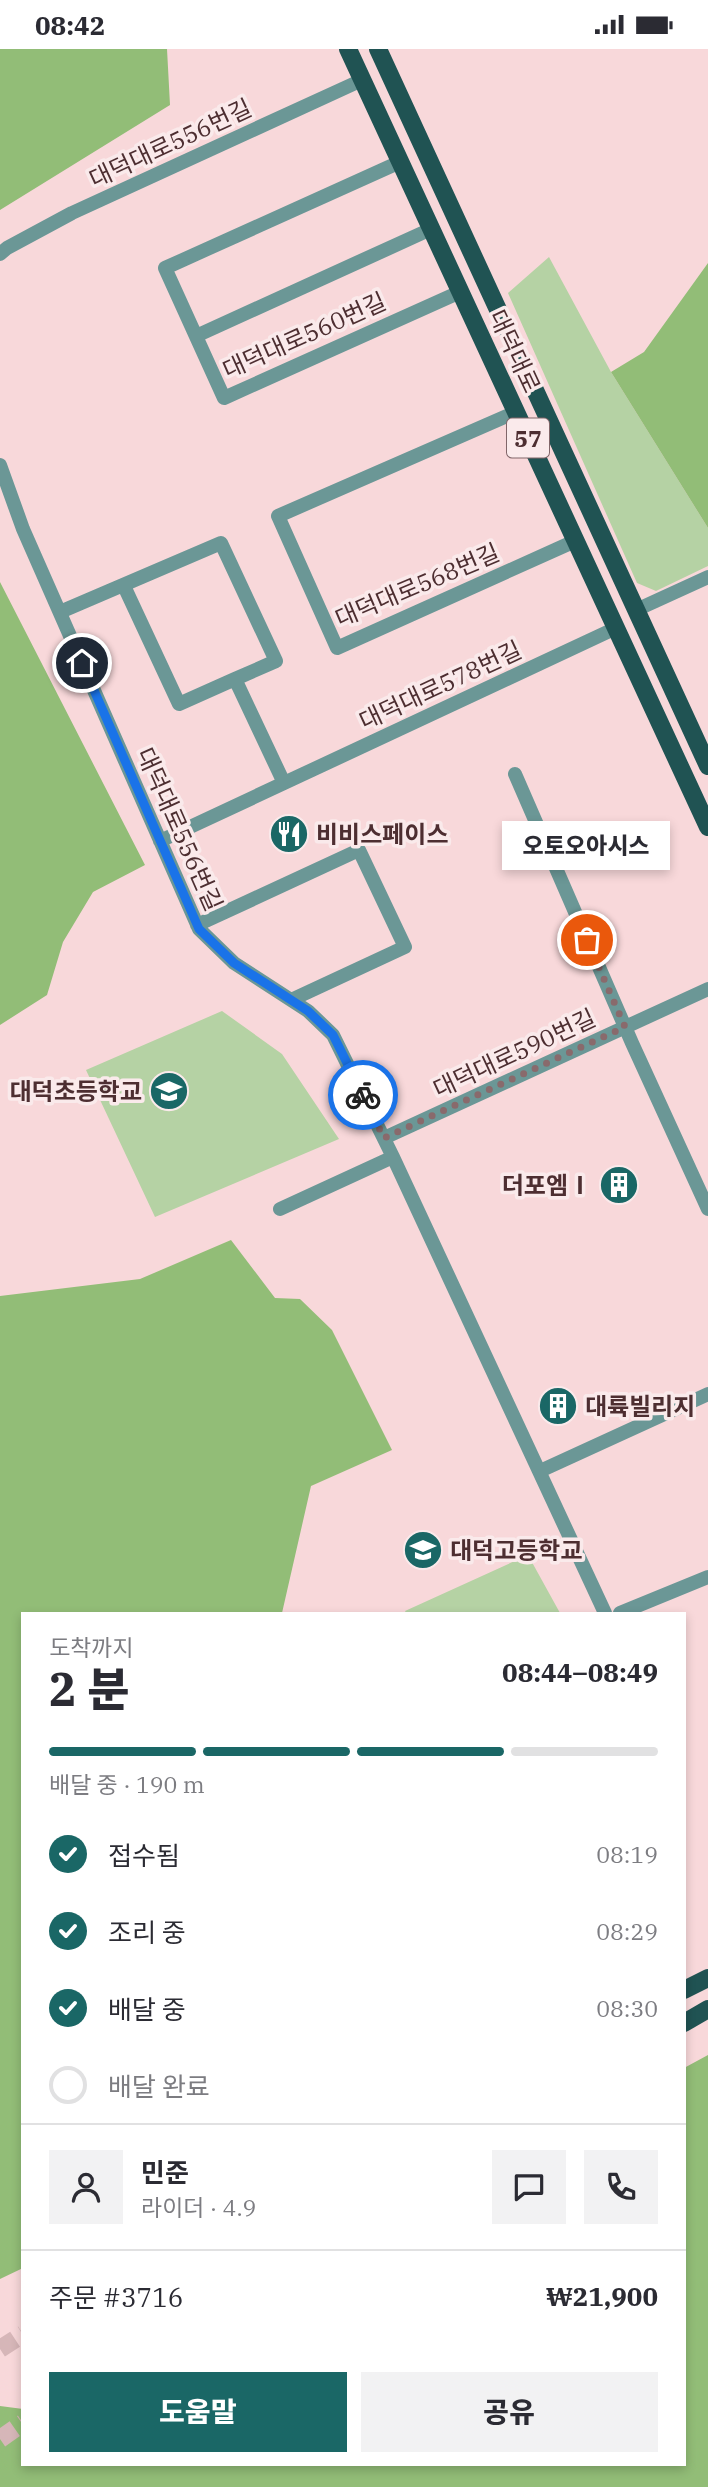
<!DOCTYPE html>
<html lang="ko">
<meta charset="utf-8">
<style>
:root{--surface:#fff;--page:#f2f2f3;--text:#2b2b33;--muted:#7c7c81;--line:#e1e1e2;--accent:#1a6766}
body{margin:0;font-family:"IBM Plex Serif","Noto Sans KR",serif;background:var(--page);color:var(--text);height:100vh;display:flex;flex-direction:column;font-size:26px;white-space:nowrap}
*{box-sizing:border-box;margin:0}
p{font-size:23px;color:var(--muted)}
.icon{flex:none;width:38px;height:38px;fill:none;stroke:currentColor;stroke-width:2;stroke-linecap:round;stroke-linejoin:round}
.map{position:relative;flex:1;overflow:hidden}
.side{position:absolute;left:21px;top:1563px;width:665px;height:854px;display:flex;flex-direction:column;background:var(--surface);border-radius:0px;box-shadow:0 4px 10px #0003}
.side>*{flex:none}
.pin{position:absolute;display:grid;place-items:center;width:60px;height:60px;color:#fff;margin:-30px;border:4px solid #fff;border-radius:50%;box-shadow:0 2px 7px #0007}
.courier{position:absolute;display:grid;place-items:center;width:70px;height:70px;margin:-35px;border:5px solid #1a73e8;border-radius:50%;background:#fff;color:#222;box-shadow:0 2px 9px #0007}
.bubble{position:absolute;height:49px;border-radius:0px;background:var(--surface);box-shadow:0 4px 10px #0003;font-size:23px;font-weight:800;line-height:49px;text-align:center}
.summary em{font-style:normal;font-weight:800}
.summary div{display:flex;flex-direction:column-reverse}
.summary{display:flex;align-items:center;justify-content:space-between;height:119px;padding:0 28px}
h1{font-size:46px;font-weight:800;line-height:52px}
.bar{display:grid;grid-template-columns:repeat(4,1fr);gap:10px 7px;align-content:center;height:84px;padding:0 28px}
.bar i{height:9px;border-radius:5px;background:var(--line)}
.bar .selected{background:var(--accent)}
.bar p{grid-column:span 4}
.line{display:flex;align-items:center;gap:18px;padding:0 28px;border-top:2px solid var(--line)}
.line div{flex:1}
.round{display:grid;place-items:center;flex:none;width:74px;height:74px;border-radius:0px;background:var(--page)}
ol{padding:0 28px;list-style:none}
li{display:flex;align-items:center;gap:21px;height:77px}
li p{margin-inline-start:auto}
li .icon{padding:7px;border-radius:50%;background:var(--accent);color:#fff;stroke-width:4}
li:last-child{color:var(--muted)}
li i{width:38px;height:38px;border:4px solid var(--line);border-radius:50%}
.button{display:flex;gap:14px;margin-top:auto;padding:14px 28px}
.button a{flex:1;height:80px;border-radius:0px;background:var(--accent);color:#fff;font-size:28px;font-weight:800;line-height:80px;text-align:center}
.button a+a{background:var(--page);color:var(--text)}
.status{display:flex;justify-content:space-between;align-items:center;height:49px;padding:0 35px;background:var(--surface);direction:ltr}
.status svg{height:19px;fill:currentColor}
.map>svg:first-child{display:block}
.green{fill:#b5d2a4}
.forest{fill:#92bd77}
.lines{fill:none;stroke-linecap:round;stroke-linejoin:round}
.primary-tunnel{stroke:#d6b6b8;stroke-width:18;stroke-dasharray:18 9;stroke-linecap:butt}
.minor{stroke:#6b9796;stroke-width:14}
.primary{stroke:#205353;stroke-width:18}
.done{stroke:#896a6c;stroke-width:7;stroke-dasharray:0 12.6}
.route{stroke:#1a73e8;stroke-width:9}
.labels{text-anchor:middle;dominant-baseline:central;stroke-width:7;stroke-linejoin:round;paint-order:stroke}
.shield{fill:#faeaeb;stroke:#816669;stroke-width:2}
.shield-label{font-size:23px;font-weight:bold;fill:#4d2e31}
.street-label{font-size:24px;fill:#4d2e31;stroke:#faeaeb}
.poi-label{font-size:24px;font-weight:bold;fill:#4d2e31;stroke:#faeaeb;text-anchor:start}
</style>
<div class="status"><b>08:42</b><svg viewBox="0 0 49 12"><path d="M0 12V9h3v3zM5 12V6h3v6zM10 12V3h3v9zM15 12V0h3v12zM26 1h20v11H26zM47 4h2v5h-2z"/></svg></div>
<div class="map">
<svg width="708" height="2438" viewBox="0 0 708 2438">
<rect width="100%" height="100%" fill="#f8d8da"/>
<path class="green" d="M549 208 611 323 708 479V517L656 542 637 534 508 244Z
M222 962 282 1005 339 1090 155 1168 86 1021Z
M528 1506 560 1564H406L405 1562Z"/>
<path class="forest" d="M0 0H167L170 56 0 161Z
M708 214V479L611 323 644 303Z
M0 533 145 816 93 843 63 893 47 946 0 976Z
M231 1191 275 1249 300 1250 332 1281 392 1401 311 1437 282 1564H23V2219L0 2230V1247L140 1230Z
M708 2006V2438H0V2357L23 2360V2415H684V2019Z"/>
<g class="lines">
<path class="primary-tunnel" d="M0 2300 23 2285
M0 2390 23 2374"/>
<path class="minor" d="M400 113 165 219 224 349 460 243
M0 205 7 199 72 164 362 31
M196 287 431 180
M516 363 278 467 337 599 575 492
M0 416 23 480 199 880 234 914 308 962 333 986 393 1108 605 1564
M124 537 179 655 235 630
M636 561 708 528
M60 563 221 494 276 612 235 630 284 734
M515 725 632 994 708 1160
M160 792 616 579
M197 876 359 801 405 898 291 951
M384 1089 708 940
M280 1160 393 1108
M540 1422 708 1345
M620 1564 708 1528"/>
<path class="primary" d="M348 0 708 778
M378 0 708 717
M684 1941 708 1929
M684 1974 708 1960"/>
</g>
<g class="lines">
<path class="done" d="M363 1046 384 1089 625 978 587 891"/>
<path class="route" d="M82 614 199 880 234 914 308 962 333 986 363 1046"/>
</g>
<defs>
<g id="restaurant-disc" transform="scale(2.0125)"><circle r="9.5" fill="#1a6766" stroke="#faeaeb"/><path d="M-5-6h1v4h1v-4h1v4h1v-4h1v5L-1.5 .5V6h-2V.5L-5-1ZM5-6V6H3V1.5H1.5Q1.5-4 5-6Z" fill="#fff"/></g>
<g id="school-disc" transform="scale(2.0125)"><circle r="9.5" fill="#1a6766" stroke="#faeaeb"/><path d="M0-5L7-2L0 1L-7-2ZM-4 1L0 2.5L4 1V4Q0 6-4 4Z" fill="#fff"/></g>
<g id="building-disc" transform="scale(2.0125)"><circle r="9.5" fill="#1a6766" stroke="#faeaeb"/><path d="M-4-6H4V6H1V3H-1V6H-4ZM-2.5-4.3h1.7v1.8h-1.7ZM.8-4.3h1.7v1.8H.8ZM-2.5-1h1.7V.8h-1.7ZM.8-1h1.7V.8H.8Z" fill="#fff"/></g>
</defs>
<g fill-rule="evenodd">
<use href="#restaurant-disc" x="289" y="785"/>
<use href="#school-disc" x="169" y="1042"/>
<use href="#building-disc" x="619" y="1136"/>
<use href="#building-disc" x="558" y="1357"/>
<use href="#school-disc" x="423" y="1501"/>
</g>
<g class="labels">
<rect class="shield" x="507" y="369.5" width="42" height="39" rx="5"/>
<g class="shield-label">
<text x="528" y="389">57</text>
</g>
<g class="street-label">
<text transform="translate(170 94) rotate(-25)">대덕대로556번길</text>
<text transform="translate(304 286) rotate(-24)">대덕대로560번길</text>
<text transform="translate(515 302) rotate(65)">대덕대로</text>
<text transform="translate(417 536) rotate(-23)">대덕대로568번길</text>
<text transform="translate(440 636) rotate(-25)">대덕대로578번길</text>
<text transform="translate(180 780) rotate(66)">대덕대로556번길</text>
<text transform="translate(514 1004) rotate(-25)">대덕대로590번길</text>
</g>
<g class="poi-label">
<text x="316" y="785">비비스페이스</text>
<text x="142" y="1042" text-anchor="end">대덕초등학교</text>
<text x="592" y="1136" text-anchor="end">더포엠Ⅰ</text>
<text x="585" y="1357">대륙빌리지</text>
<text x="450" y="1501">대덕고등학교</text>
</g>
</g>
</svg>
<div class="pin" style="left:587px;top:891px;background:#ea580c"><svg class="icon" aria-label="bag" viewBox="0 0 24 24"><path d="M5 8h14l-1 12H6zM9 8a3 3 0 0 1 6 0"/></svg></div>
<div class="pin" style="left:82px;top:614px;background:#1f2937"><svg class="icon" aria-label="home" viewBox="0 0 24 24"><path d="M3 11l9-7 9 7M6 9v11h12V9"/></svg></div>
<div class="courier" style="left:363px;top:1046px"><svg class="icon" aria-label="bike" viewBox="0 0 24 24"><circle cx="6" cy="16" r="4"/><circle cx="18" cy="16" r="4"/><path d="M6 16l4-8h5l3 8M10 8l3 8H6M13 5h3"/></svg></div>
<div class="bubble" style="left:502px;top:772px;width:168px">오토오아시스</div>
<section class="side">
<div class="summary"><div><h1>2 분</h1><p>도착까지</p></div><em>08:44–08:49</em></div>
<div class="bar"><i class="selected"></i><i class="selected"></i><i class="selected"></i><i></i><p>배달 중 · 190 m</p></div>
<ol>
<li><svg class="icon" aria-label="check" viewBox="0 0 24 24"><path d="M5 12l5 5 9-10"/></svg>접수됨<p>08:19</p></li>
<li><svg class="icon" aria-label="check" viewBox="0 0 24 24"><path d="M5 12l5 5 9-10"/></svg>조리 중<p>08:29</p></li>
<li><svg class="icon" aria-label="check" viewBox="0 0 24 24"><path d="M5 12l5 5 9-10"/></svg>배달 중<p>08:30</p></li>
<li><i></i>배달 완료</li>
</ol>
<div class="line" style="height:126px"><a class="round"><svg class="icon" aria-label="person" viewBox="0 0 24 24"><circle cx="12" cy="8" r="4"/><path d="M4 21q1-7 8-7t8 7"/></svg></a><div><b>민준</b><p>라이더 · 4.9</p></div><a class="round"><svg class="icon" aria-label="chat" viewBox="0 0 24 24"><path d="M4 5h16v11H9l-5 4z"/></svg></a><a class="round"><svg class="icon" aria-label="phone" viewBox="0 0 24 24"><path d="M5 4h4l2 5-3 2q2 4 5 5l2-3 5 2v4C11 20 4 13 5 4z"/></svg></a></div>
<div class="line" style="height:91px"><div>주문 #3716</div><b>₩21,900</b></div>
<div class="button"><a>도움말</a><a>공유</a></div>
</section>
</div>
